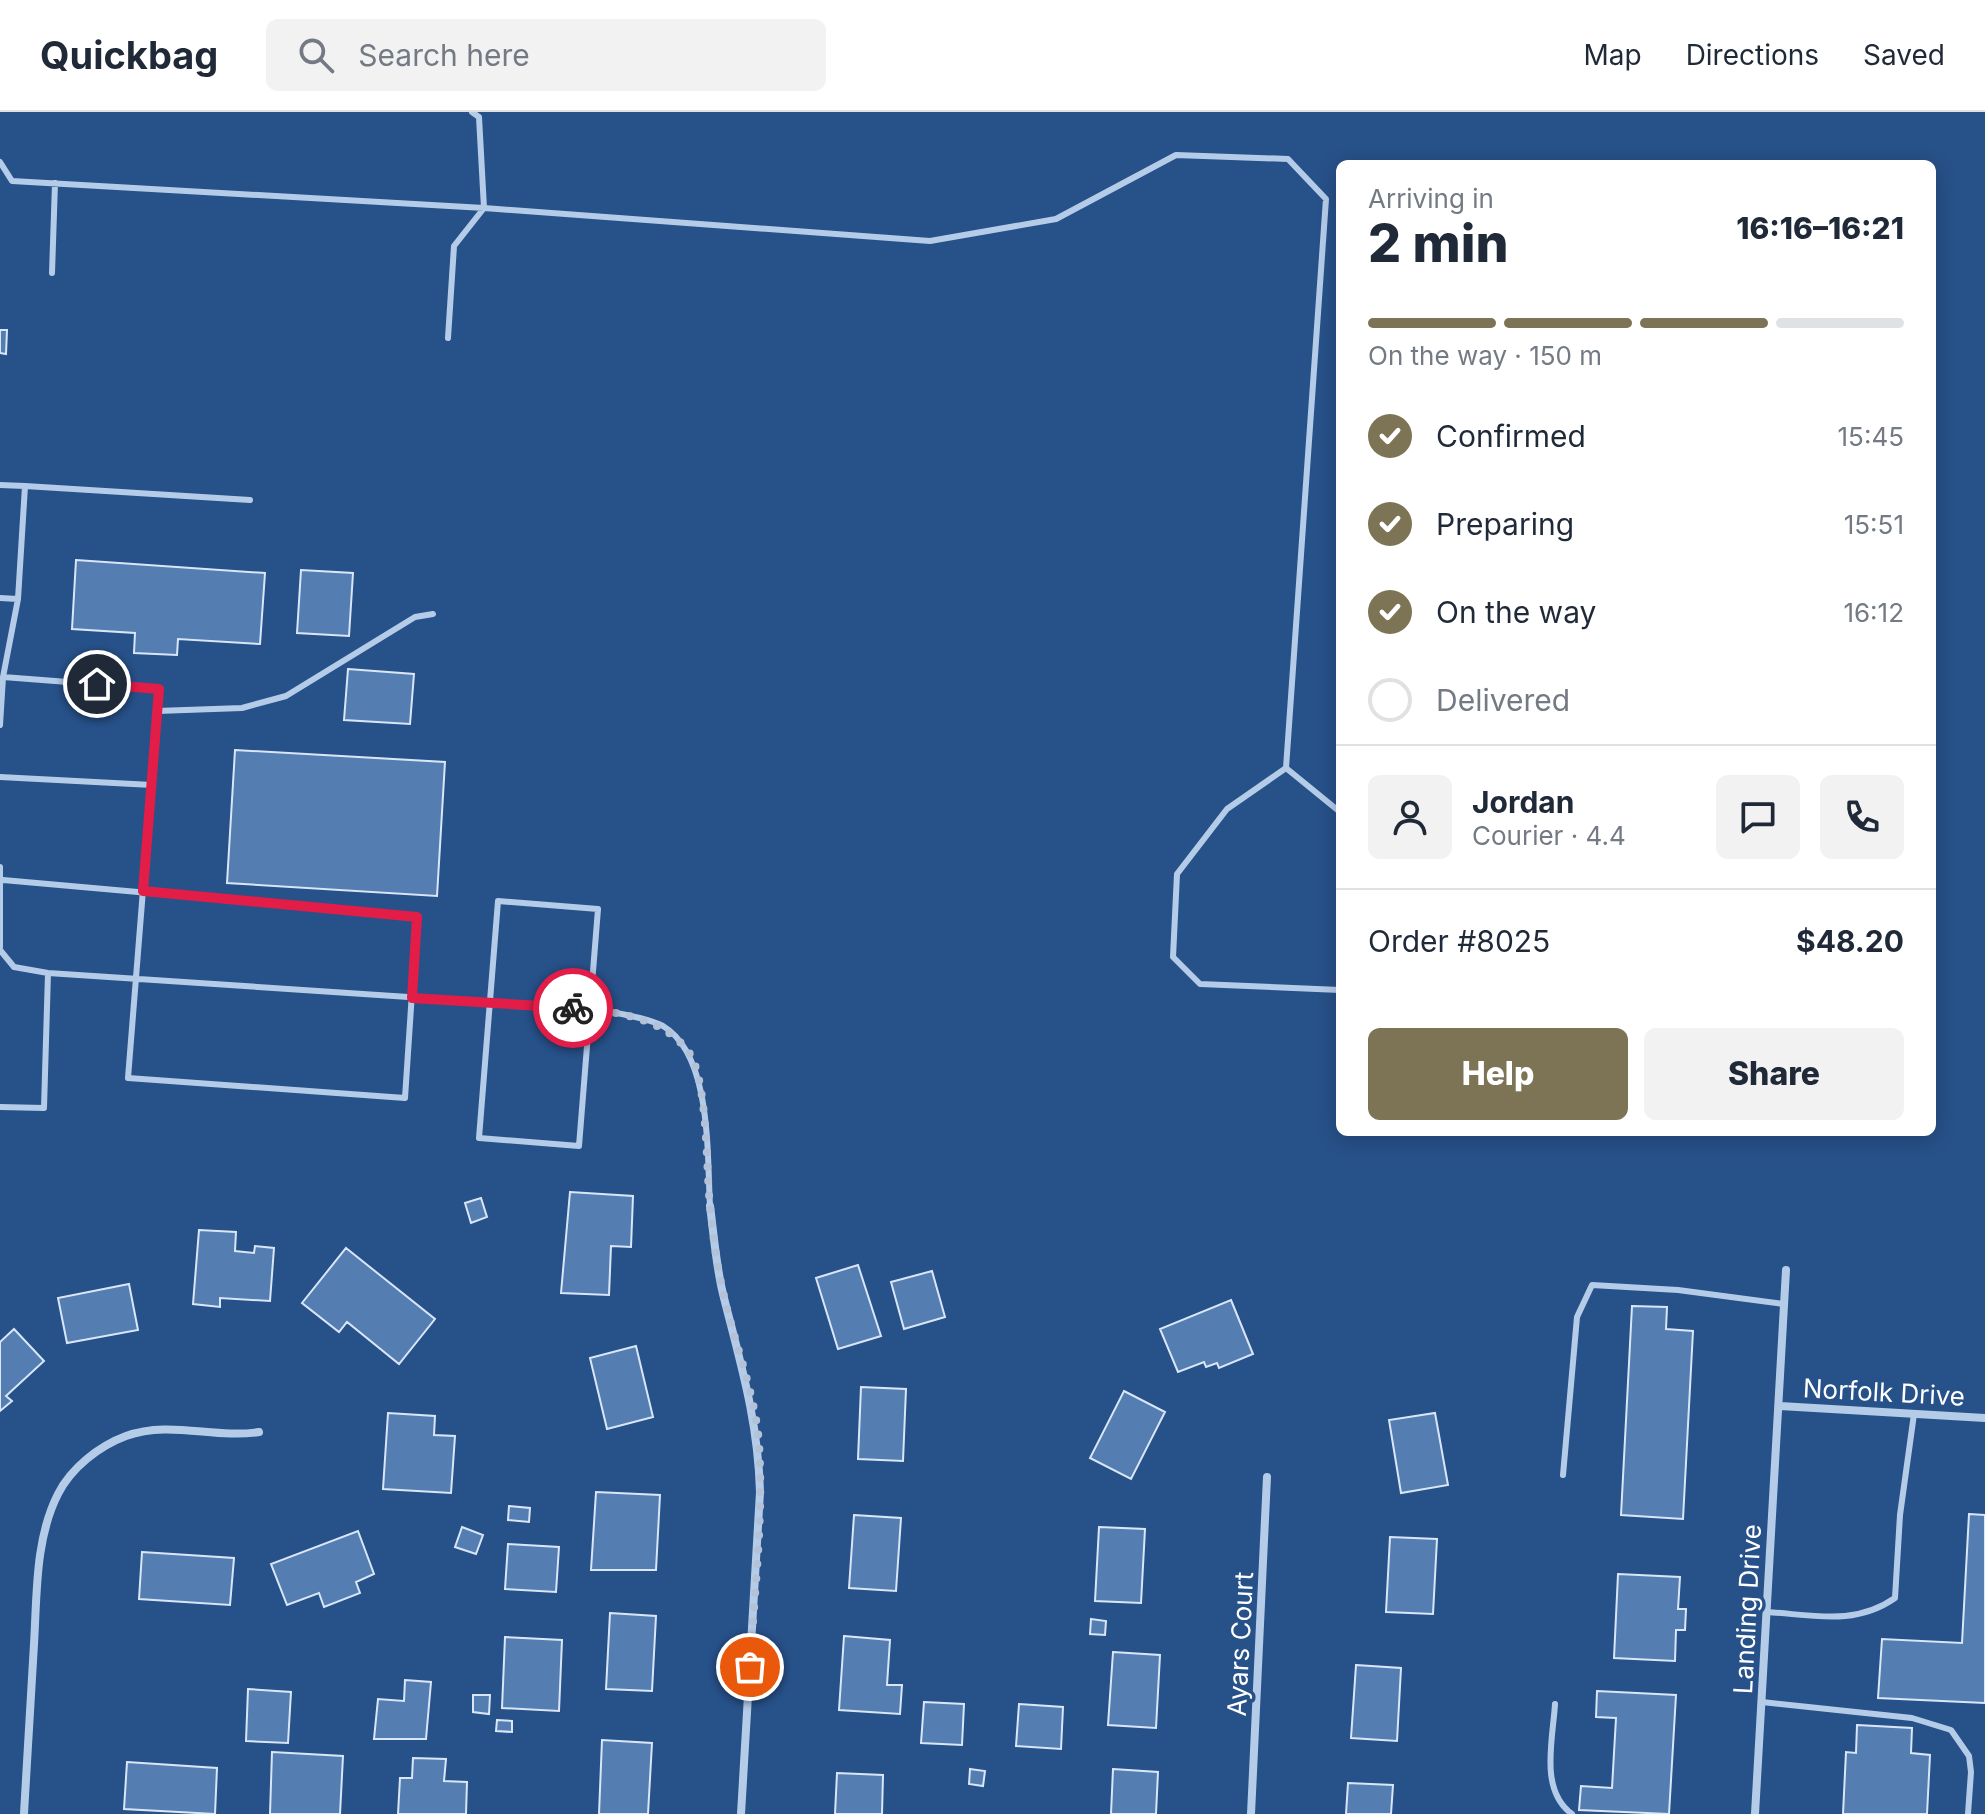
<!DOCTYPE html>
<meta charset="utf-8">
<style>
:root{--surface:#fff;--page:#f2f2f3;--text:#1f2937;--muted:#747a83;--line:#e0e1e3;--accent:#7d7455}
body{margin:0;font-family:Inter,sans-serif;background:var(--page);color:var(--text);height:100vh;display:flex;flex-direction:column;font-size:30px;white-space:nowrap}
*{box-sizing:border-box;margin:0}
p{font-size:26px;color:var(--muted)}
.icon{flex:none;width:44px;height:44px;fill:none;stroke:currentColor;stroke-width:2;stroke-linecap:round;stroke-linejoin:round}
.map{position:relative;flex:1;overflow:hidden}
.sheet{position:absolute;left:1336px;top:48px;width:600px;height:976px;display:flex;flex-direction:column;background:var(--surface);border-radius:12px;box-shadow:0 4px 20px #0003}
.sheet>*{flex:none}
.pin{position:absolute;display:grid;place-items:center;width:68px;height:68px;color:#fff;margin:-34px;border:4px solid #fff;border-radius:50%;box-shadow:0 2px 8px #0007}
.courier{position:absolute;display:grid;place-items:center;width:80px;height:80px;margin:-40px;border:6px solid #e11d48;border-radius:50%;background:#fff;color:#222;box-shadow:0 2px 10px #0007}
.headline em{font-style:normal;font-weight:800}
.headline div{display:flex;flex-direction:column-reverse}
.headline{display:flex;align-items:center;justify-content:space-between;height:136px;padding:0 32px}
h1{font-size:52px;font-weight:800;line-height:60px}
.bar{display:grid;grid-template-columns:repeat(4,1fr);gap:12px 8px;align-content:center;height:96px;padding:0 32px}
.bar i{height:10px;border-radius:6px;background:var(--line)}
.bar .on{background:var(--accent)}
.bar p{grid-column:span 4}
.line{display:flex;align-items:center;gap:20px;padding:0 32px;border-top:2px solid var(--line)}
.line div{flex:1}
.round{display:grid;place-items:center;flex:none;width:84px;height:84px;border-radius:12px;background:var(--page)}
ol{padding:0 32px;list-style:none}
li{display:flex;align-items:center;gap:24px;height:88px}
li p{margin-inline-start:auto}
li .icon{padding:8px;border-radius:50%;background:var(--accent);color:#fff;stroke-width:4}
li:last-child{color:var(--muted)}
li i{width:44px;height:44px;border:4px solid var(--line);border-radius:50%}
.cta{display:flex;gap:16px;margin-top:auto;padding:16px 32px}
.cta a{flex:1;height:92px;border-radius:12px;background:var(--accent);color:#fff;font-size:32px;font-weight:800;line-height:92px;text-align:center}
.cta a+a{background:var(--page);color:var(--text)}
header{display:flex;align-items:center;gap:48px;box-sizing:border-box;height:112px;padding:0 40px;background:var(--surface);border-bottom:2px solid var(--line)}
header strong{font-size:38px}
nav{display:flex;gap:44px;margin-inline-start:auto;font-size:28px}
.search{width:560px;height:72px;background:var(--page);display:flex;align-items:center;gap:20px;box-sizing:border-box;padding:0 28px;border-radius:12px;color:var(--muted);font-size:30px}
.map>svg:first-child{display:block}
.building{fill:#547db2;stroke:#d9e6f7;stroke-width:2}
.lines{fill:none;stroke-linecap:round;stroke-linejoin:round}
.lane{stroke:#b5cce9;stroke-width:6}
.street{stroke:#b5cce9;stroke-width:8}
.done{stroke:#b3c2d6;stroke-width:8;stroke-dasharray:0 14.4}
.route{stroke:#e11d48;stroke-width:10}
.labels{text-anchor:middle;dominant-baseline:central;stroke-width:7;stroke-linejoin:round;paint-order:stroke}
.street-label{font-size:26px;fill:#fff;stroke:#275189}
</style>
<header>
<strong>Quickbag</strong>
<div class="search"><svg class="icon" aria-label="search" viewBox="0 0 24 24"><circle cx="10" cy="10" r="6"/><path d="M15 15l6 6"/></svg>Search here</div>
<nav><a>Map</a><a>Directions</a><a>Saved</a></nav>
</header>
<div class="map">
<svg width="1985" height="1702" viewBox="0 0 1985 1702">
<rect width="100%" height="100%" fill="#275189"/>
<path class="building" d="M0 218H7L6 242 0 241Z
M76 448 265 461 260 532 178 527 177 543 134 541 135 521 72 517Z
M301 458 353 461 349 524 297 521Z
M348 557 414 562 410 612 344 608Z
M235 638 445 650 437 784 227 771Z
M570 1080 633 1084 631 1135 611 1134 609 1183 561 1181Z
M481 1086 487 1105 471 1111 465 1091Z
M199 1118 236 1120 235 1139 254 1141 255 1134 274 1136 270 1189 220 1186V1195L193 1192Z
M346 1136 435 1207 399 1252 347 1210 339 1220 302 1191Z
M858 1153 881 1224 838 1237 816 1166Z
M932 1159 945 1205 904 1217 891 1170Z
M129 1172 138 1218 67 1231 58 1186Z
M1231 1188 1253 1242 1219 1256 1217 1251 1206 1255 1204 1250 1178 1260 1160 1217Z
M1632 1194 1667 1195 1666 1217 1693 1219 1683 1407 1621 1403Z
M14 1217 44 1249 6 1284 12 1289 0 1299V1230Z
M636 1234 653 1305 607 1317 590 1246Z
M861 1275 906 1277 903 1349 858 1347Z
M1124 1279 1165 1300 1131 1367 1090 1346Z
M388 1301 435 1304 434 1323 455 1324 451 1381 383 1377Z
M1435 1301 1448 1373 1401 1381 1389 1308Z
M596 1380 660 1383 656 1458H591Z
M509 1394 530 1396 529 1410 508 1408Z
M1969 1402 1985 1403V1591L1878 1586 1882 1527 1962 1531Z
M854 1403 901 1406 896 1479 849 1476Z
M462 1415 483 1423 476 1442 455 1435Z
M1099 1415 1145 1417 1141 1491 1095 1489Z
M358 1419 374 1462 356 1470 360 1481 324 1495 319 1481 287 1493 271 1452Z
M1390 1425 1437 1427 1433 1502 1386 1500Z
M508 1432 559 1435 556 1480 505 1477Z
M142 1440 234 1446 230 1493 139 1487Z
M1618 1462 1680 1465 1678 1497H1686L1685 1518H1676L1675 1549 1614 1546Z
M610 1501 656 1504 652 1579 606 1577Z
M1091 1507 1106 1509 1105 1523 1090 1522Z
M844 1524 890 1528 887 1573H902L900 1602 839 1598Z
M505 1525 562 1528 559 1599 502 1596Z
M1113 1540 1160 1543 1156 1616 1108 1613Z
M1356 1553 1401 1556 1397 1629 1351 1626Z
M405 1568 431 1570 426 1627H374L378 1587 404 1589Z
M248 1577 291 1580 288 1631 246 1629Z
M1597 1579 1676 1583 1669 1702 1579 1698 1581 1674 1612 1676 1616 1606 1596 1605Z
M473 1583H490L489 1602 473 1600Z
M924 1590 964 1592 962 1633 921 1631Z
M1019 1592 1063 1595 1061 1637 1016 1634Z
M497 1608 512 1609V1620L496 1619Z
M1857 1613 1912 1616 1911 1641 1930 1643 1927 1702H1843L1846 1640 1856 1641Z
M602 1628 652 1631 648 1702H599Z
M272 1640 343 1644 340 1702H270Z
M413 1646 446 1647 444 1669 467 1670 466 1702H398L400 1666H412Z
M127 1650 217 1656 215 1702 124 1697Z
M970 1657 985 1659 983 1674 969 1672Z
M1113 1657 1158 1660 1156 1702H1111Z
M837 1661 883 1663 882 1702H835Z
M1348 1671 1393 1673 1391 1702H1346Z"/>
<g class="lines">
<path class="lane" d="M0 50 12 69 484 96 479 5 472 0
M52 161 55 71
M448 226 454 134 484 96 930 129 1056 107 1176 43 1288 47 1326 87 1286 656
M0 373 25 374
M0 486 18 487
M3 565 159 577C148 707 139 836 128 966L405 986 417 805 3 768
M157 599 242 596 286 584 415 505 433 502
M0 613 3 565 18 487 25 374 250 388
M1286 656 1227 697 1177 762 1173 845 1200 872 1340 878
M1286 656 1340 700
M0 665 152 673
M0 755V835
M498 789 598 797 579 1034 479 1026Z
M0 838 14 855 48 861 590 897C608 899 648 906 663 914 712 943 707 1044 710 1094
M0 995 44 996 48 861
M1563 1363 1577 1205 1592 1173 1678 1178 1784 1192
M1767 1500C1814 1503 1855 1514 1895 1486L1900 1403 1914 1302
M1762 1590 1912 1606 1951 1618 1969 1644 1971 1660 1968 1702
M1555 1592C1553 1627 1539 1678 1572 1702"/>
<path class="street" d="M710 1094C714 1124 716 1156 724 1186 741 1253 758 1309 760 1380L741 1702
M1780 1294 1985 1306
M24 1702C27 1645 31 1588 34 1532 37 1483 35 1427 58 1382 71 1356 99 1334 126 1324 170 1308 214 1327 259 1320
M1251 1702 1267 1365
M1755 1702 1786 1158"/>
</g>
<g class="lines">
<path class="done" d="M573 896C614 899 662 905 688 939 708 965 706 1059 710 1094 713 1124 717 1155 724 1184 735 1233 755 1281 759 1331 764 1405 754 1482 750 1555"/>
<path class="route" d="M97 572 159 577 143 779 417 805 412 886 573 896"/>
</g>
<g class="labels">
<g class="street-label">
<text transform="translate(1884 1280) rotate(3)">Norfolk Drive</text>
<text transform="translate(1747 1497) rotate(-87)">Landing Drive</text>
<text transform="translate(1240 1532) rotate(-87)">Ayars Court</text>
</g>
</g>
</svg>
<div class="pin" style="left:750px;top:1555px;background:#ea580c"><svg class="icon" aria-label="bag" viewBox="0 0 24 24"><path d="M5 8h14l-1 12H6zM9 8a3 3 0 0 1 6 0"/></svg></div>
<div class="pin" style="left:97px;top:572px;background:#1f2937"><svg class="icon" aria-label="home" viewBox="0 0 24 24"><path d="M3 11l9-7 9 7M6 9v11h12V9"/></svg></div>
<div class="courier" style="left:573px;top:896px"><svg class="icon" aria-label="bike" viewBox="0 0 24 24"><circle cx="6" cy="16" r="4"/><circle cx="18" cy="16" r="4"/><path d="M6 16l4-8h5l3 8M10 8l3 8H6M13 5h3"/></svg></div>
<section class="sheet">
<div class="headline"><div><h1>2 min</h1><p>Arriving in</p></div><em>16:16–16:21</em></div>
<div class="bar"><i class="on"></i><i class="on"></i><i class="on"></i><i></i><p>On the way · 150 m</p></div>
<ol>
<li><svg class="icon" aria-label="check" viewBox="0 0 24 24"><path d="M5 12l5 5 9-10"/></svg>Confirmed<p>15:45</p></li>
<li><svg class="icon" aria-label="check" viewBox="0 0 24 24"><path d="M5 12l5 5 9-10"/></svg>Preparing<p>15:51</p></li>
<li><svg class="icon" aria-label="check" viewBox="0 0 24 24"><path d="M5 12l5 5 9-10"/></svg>On the way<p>16:12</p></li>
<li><i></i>Delivered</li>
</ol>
<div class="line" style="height:144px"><a class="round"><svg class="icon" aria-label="person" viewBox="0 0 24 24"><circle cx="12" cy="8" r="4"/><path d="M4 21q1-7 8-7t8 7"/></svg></a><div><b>Jordan</b><p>Courier · 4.4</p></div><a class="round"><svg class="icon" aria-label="chat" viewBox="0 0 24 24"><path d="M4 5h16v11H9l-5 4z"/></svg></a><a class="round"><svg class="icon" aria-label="phone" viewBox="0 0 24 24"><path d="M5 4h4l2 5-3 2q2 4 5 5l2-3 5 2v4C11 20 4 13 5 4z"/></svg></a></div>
<div class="line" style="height:104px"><div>Order #8025</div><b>$48.20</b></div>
<div class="cta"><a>Help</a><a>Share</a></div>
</section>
</div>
